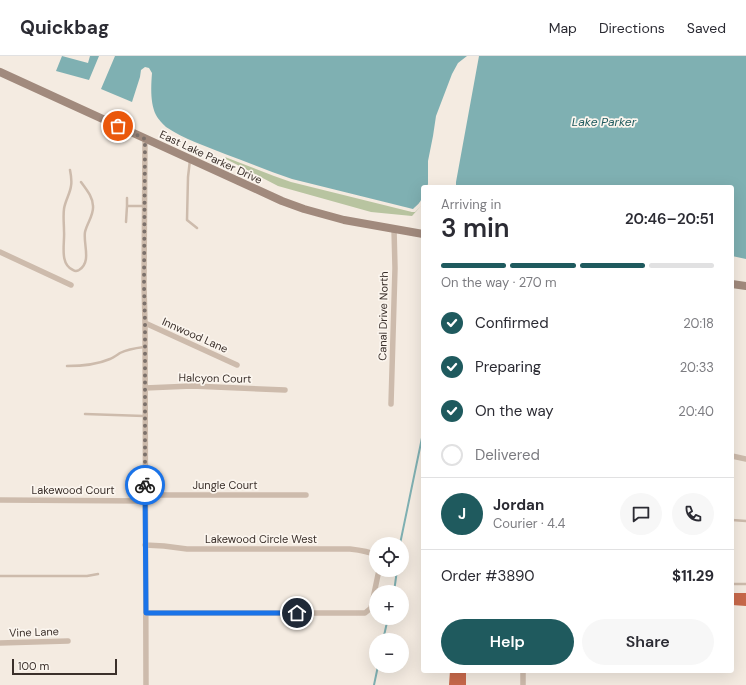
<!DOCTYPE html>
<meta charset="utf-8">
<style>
:root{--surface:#fff;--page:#f7f7f7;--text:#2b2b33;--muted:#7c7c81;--line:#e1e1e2;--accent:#1f5a5e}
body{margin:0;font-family:"DM Sans",sans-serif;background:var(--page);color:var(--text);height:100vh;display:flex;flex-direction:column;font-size:15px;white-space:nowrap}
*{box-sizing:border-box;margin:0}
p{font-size:13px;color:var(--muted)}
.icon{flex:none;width:22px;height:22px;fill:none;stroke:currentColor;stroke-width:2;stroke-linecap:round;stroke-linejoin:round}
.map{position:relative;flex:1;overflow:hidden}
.panel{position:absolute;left:421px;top:129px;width:313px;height:488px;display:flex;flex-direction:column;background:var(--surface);border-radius:4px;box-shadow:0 4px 16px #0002}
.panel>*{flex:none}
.controls{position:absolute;left:369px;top:481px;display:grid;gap:8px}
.controls a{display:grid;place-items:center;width:40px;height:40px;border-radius:50%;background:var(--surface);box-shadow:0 4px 16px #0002;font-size:20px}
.scale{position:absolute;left:12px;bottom:10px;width:105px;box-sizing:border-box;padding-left:4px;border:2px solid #3b302b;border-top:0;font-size:11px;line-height:14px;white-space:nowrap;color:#3b302b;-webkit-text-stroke:3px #fbf5ee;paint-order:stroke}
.pin{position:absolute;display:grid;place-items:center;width:34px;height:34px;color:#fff;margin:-17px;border:2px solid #fff;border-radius:50%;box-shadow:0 1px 4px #0007}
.courier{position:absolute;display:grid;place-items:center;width:40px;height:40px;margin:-20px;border:3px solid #1a73e8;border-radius:50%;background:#fff;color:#222;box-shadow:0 1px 5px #0007}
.headline em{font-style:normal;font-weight:600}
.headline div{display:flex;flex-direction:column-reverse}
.headline{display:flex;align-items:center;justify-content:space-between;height:68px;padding:0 20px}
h1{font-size:26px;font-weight:600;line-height:30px}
.bar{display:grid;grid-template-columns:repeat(4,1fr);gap:6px 4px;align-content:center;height:48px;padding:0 20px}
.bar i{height:5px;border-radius:3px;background:var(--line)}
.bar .active{background:var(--accent)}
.bar p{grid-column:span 4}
.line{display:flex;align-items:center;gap:10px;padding:0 20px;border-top:1px solid var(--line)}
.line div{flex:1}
.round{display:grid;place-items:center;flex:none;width:42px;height:42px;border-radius:21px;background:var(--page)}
ol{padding:0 20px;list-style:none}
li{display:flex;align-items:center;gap:12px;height:44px}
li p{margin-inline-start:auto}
li .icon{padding:4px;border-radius:50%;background:var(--accent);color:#fff;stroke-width:4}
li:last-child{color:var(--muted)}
li i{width:22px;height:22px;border:2px solid var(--line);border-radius:50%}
.cta{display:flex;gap:8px;margin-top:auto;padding:8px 20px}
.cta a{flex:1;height:46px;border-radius:24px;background:var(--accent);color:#fff;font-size:16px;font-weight:600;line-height:46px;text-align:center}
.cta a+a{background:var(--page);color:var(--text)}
header{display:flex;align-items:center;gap:24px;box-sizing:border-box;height:56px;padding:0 20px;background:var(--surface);border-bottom:1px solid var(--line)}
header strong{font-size:19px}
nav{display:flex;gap:22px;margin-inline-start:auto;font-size:14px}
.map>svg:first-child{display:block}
.green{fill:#b8c4a0}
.water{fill:#7fb0b2}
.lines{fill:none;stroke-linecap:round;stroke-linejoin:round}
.stream{stroke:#7fb0b2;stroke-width:2}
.building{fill:#c8694b}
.lane{stroke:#cdbbac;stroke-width:2.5}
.street{stroke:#cdbbac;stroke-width:5.5}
.secondary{stroke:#a18a7d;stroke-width:8}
.done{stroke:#7c716b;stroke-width:4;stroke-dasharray:0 7.2}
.route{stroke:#1a73e8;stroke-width:5}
.labels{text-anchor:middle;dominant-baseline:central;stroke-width:3.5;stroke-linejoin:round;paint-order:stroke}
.street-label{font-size:11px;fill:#3b302b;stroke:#fbf5ee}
.water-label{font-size:12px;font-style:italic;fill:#1f5a5e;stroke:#fbf5ee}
</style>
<header>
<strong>Quickbag</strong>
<nav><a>Map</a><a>Directions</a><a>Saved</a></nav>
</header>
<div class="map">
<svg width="746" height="629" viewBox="0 0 746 629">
<rect width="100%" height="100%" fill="#f4ebe1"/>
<path class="green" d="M225 101 274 120 291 126 412 156H415L421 150 412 160 371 156 278 130 226 103Z"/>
<path class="water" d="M62 0 88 7 90 0H99L89 24 56 15Z
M115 0H467L458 7 452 18 436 60 433 80 428 105V128L427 131H423C423 143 422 145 413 153L292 123C269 115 247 106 225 98 205 90 184 83 166 71 163 68 158 63 156 59 150 47 151 30 152 17L149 12 145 11 141 14 140 21 132 46 101 33Z
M479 0H746V203L732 200V131H456V126Z"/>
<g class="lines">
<path class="stream" d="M400 488 423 377
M394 536 397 514
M383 584 388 562
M374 629 378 610"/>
</g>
<path class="building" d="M732 537H746V550L732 549Z
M450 615H466V629H449Z"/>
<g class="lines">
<path class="lane" d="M190 104 188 121 187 164 197 172
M70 114C71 119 72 125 71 130 70 138 65 145 64 153 63 160 64 168 64 175 65 187 59 208 73 214 76 216 77 215 79 214 92 206 83 188 85 176 87 167 94 159 93 150 93 141 86 133 81 126
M127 150V142
M126 166 127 150H144
M67 310C81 310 96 309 110 303 113 302 117 299 120 297 128 293 136 292 144 291
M85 358 144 360
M732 464 746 465
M0 520H87L98 518
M732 528H746"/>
<path class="street" d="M145 83 144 229 145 267 146 629
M0 196 71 229
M145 267 237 309
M145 332 192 330 285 334
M391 348 395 212 394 173
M732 400 746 403
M145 439H306
M0 444 145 445
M145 489 164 490 187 493H350C359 494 368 495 376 499
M146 557H365L371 552 379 514
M0 587 68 585
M523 615V629"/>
<path class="secondary" d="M0 16 282 145 304 153 344 164 423 178
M732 228 746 230"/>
</g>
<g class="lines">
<path class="done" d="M118 70 145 83 144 229 145 267V429"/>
<path class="route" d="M145 429 146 557H297"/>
</g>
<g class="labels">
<g class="street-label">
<text transform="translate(211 101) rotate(25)">East Lake Parker Drive</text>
<text transform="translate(383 260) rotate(-89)">Canal Drive North</text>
<text transform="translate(195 279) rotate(24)">Innwood Lane</text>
<text transform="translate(215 322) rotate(1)">Halcyon Court</text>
<text x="225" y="429">Jungle Court</text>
<text x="73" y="434">Lakewood Court</text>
<text x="261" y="483">Lakewood Circle West</text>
<text transform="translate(34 576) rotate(-2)">Vine Lane</text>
</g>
<g class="water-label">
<text x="604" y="66">Lake Parker</text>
</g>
</g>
</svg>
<div class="controls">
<a><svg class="icon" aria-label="locate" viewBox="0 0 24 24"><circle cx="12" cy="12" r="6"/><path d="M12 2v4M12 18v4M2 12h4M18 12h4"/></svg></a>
<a>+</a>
<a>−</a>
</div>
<div class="scale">100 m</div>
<div class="pin" style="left:118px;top:70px;background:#ea580c"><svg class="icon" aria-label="bag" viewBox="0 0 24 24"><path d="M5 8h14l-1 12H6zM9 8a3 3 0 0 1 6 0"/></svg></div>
<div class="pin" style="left:297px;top:557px;background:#1f2937"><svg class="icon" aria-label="home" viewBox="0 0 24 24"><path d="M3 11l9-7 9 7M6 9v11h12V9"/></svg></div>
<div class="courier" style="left:145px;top:429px"><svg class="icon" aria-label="bike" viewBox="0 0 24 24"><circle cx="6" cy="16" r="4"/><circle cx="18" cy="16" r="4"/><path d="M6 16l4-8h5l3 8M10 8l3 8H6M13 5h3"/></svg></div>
<section class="panel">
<div class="headline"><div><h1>3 min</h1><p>Arriving in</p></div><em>20:46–20:51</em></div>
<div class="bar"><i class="active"></i><i class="active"></i><i class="active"></i><i></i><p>On the way · 270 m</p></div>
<ol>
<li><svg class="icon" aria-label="check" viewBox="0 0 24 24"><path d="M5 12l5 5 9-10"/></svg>Confirmed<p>20:18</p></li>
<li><svg class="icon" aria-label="check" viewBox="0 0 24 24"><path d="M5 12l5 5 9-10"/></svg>Preparing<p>20:33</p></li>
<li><svg class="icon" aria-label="check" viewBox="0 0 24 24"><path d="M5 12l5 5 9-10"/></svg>On the way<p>20:40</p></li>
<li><i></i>Delivered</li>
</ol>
<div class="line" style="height:72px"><b class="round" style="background:var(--accent);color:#fff">J</b><div><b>Jordan</b><p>Courier · 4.4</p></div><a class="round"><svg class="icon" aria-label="chat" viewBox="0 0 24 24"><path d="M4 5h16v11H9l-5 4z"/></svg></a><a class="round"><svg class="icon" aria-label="phone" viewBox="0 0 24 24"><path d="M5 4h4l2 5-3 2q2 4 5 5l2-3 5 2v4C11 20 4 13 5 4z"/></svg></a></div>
<div class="line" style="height:52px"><div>Order #3890</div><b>$11.29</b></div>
<div class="cta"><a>Help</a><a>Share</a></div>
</section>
</div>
